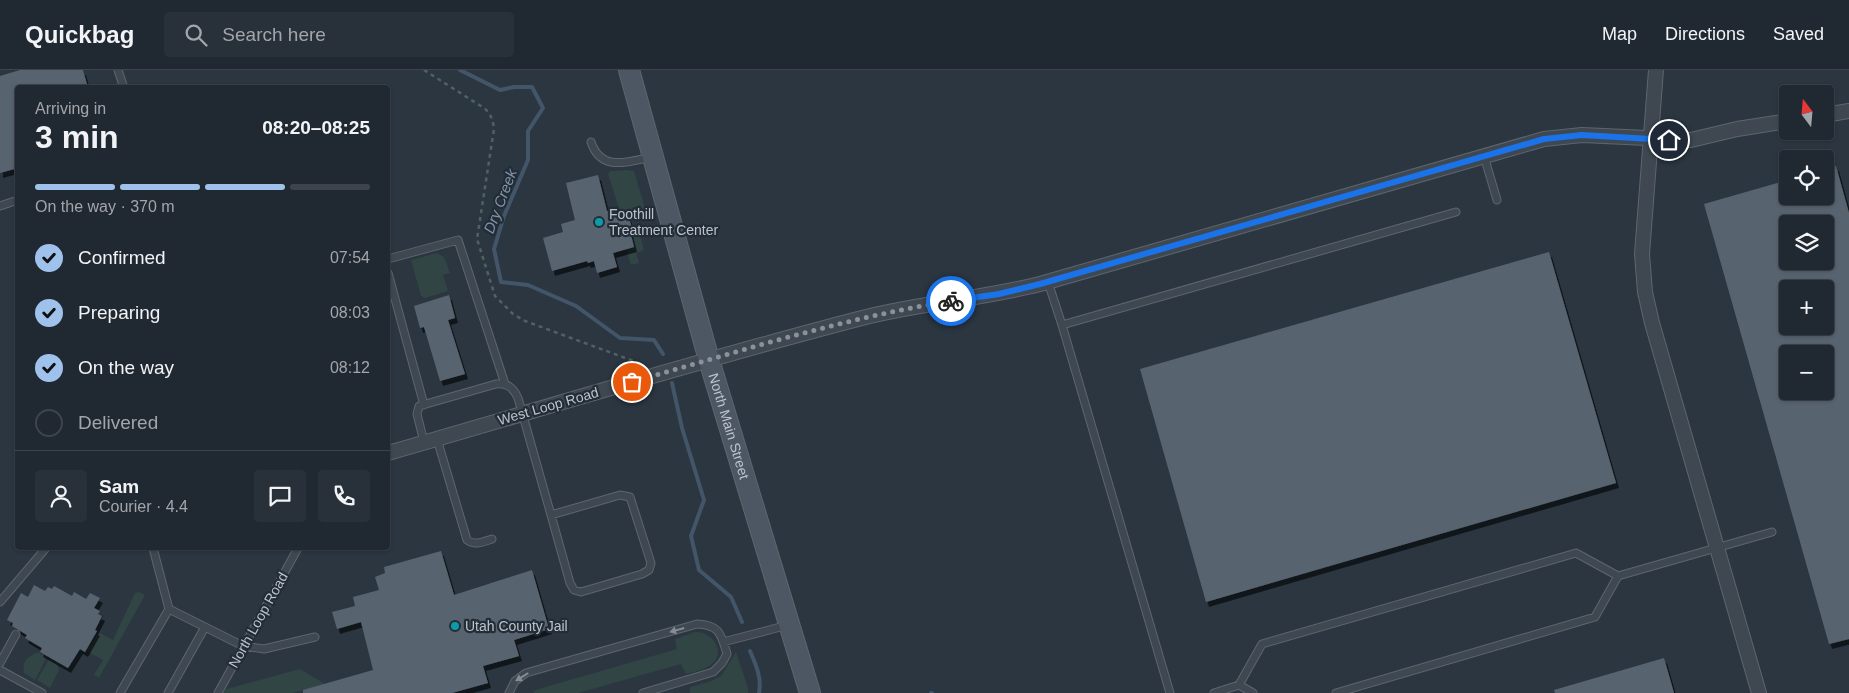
<!DOCTYPE html>
<meta charset="utf-8">
<style>
:root{--surface:#202831;--page:#283039;--text:#f1f3f6;--muted:#a2a6ab;--line:#3d444d;--accent:#9fc2ed}
body{margin:0;font-family:Arial,sans-serif;background:var(--page);color:var(--text);height:100vh;display:flex;flex-direction:column;font-size:19px;white-space:nowrap}
*{box-sizing:border-box;margin:0}
p{font-size:16px;color:var(--muted)}
.icon{flex:none;width:28px;height:28px;fill:none;stroke:currentColor;stroke-width:2;stroke-linecap:round;stroke-linejoin:round}
.map{position:relative;flex:1;overflow:hidden}
.panel{position:absolute;left:15px;top:15px;width:375px;height:465px;display:flex;flex-direction:column;background:var(--surface);border-radius:5px;box-shadow:0 1px 4px #0004,0 0 0 1px var(--line)}
.panel>*{flex:none}
.needle{width:32px;rotate:344deg}
.tools{position:absolute;left:1779px;top:15px;display:grid;gap:10px}
.tools a{display:grid;place-items:center;width:55px;height:55px;border-radius:5px;background:var(--surface);box-shadow:0 1px 4px #0004,0 0 0 1px var(--line);font-size:25px}
.pin{position:absolute;display:grid;place-items:center;width:42px;height:42px;color:#fff;margin:-21px;border:2px solid #fff;border-radius:50%;box-shadow:0 1px 5px #0007}
.courier{position:absolute;display:grid;place-items:center;width:50px;height:50px;margin:-25px;border:4px solid #1a73e8;border-radius:50%;background:#fff;color:#222;box-shadow:0 1px 6px #0007}
.overview em{font-style:normal;font-weight:700}
.overview div{display:flex;flex-direction:column-reverse}
.overview{display:flex;align-items:center;justify-content:space-between;height:85px;padding:0 20px}
h1{font-size:32px;font-weight:700;line-height:38px}
.bar{display:grid;grid-template-columns:repeat(4,1fr);gap:8px 5px;align-content:center;height:60px;padding:0 20px}
.bar i{height:6px;border-radius:4px;background:var(--line)}
.bar .on{background:var(--accent)}
.bar p{grid-column:span 4}
.line{display:flex;align-items:center;gap:12px;padding:0 20px;border-top:1px solid var(--line)}
.line div{flex:1}
.round{display:grid;place-items:center;flex:none;width:52px;height:52px;border-radius:5px;background:var(--page)}
ol{padding:0 20px;list-style:none}
li{display:flex;align-items:center;gap:15px;height:55px}
li p{margin-inline-start:auto}
li .icon{padding:5px;border-radius:50%;background:var(--accent);color:#111;stroke-width:4}
li:last-child{color:var(--muted)}
li i{width:28px;height:28px;border:2px solid var(--line);border-radius:50%}
header{display:flex;align-items:center;gap:30px;box-sizing:border-box;height:70px;padding:0 25px;background:var(--surface);border-bottom:1px solid var(--line)}
header strong{font-size:24px}
nav{display:flex;gap:28px;margin-inline-start:auto;font-size:18px}
.search{width:350px;height:45px;background:var(--page);display:flex;align-items:center;gap:12px;box-sizing:border-box;padding:0 18px;border-radius:5px;color:var(--muted);font-size:19px}
.map>svg:first-child{display:block}
.green{fill:#304544}
.lines{fill:none;stroke-linecap:round;stroke-linejoin:round}
.stream{stroke:#435568;stroke-width:4}
.building{fill:#596470;fill-rule:evenodd;filter:url(#shadow)}
.lane-casing{stroke:#5d666e;stroke-width:9}
.street-casing{stroke:#5d666e;stroke-width:16}
.secondary-casing{stroke:#5d666e;stroke-width:22}
.path{stroke:#4f6263;stroke-width:2.5;stroke-dasharray:4 4;stroke-linecap:butt}
.lane{stroke:#3f4851;stroke-width:7}
.street{stroke:#3f4851;stroke-width:14}
.secondary{stroke:#4d5764;stroke-width:20}
.oneway{fill:#848c94}
.done{stroke:#89929b;stroke-width:5;stroke-dasharray:0 9}
.route{stroke:#1a73e8;stroke-width:6}
.culture-dot{fill:#0f9aa8;stroke:#232d37;stroke-width:2}
.labels{text-anchor:middle;dominant-baseline:central;stroke-width:4.5;stroke-linejoin:round;paint-order:stroke}
.poi-label{font-size:14px;fill:#bcc3cb;stroke:#232d37;text-anchor:start}
.street-label{font-size:14px;fill:#bcc3cb;stroke:#232d37}
.water-label{font-size:15px;font-style:italic;fill:#8195aa;stroke:#232d37}
</style>
<header>
<strong>Quickbag</strong>
<div class="search"><svg class="icon" aria-label="search" viewBox="0 0 24 24"><circle cx="10" cy="10" r="6"/><path d="M15 15l6 6"/></svg>Search here</div>
<nav><a>Map</a><a>Directions</a><a>Saved</a></nav>
</header>
<div class="map">
<svg width="1849" height="623" viewBox="0 0 1849 623">
<defs>
<filter id="shadow"><feDropShadow dx="3" dy="5" stdDeviation="0" flood-color="#0009"/></filter>
</defs>
<rect width="100%" height="100%" fill="#2b3641"/>
<path class="green" d="M627 100 634 101 647 145 643 150 632 148 631 145 622 148 608 104 610 101Z
M632 156 638 157 644 180 636 183 639 193 631 195 626 180 634 177 630 161 633 160Z
M437 183 444 187 450 203 443 205 448 221 425 228 421 226 411 190Z
M139 522 145 525 99 608 94 605 103 590 87 581 97 565H98L100 563 113 570 135 523Z
M695 562C714 561 728 585 709 596 703 600 693 602 686 604L681 594 578 623H534V621L542 618 677 579 675 569Z
M40 582V584L47 587 35 610 24 603C21 591 29 585 40 582Z
M736 582 748 618V623H690V617L709 612 721 606Z
M49 589 57 593 59 600 50 618 37 610Z
M300 599 325 614 293 623H224L226 619Z"/>
<g class="lines">
<path class="stream" d="M460 0 500 20 514 17H532L543 38 528 61V90L504 146 494 179 501 212 528 215 576 236 620 268 654 270 663 284
M672 313 682 358 704 430 691 466 699 500 731 527 742 552
M750 581C756 595 762 608 759 623
M931 623H932"/>
</g>
<path class="building" d="M20 0H83L88 18H18V98L0 103V6Z
M1836 96 1849 143V569L1829 574 1704 134 1788 110V126H1825V100ZM1788 154H1825V191H1788ZM1788 219H1825V256H1788ZM1788 284H1825V321H1788Z
M598 105 607 141 617 139 620 149 628 146 633 160 630 161 634 177 613 183 617 197 597 203 594 191 588 193 587 191 552 201 543 168 563 162 561 154 575 150 566 113Z
M1549 182 1616 413 1206 532 1140 299Z
M449 225 455 248 448 250 465 304 440 311 424 257 420 258 414 236Z
M441 481 454 525 532 500 549 559 514 570 519 586 483 596 488 613 452 623H303V620L373 600 361 552 337 559 332 542 355 536 353 527 379 520 375 507 385 503 384 497Z
M34 515 45 521 48 517 52 519 54 516 72 526 74 522 86 529 90 523 100 528 94 538 100 541 98 544 102 546 95 560 97 561 85 582 80 579 68 598 40 582 42 578 25 568 27 565 12 556 13 553 7 550 21 523 28 527Z
M1664 588 1674 623H1555L1554 620Z"/>
<g class="lines">
<g class="lane-casing">
<path id="lane" d="M118 0 124 18
M591 72C601 102 627 92 651 87
M1484 86 1497 130
M0 136 18 130
M388 189 458 170 505 314
M388 203 424 335
M1048 212 1062 255 1170 623
M1062 255 1456 142
M437 369 467 470C475 476 483 472 492 469
M424 372 417 344 419 336 496 314C507 313 513 317 518 328L551 445 620 425 630 427 651 493 649 500 642 504 581 522 574 520 570 513 551 445
M153 478 169 539 243 576 264 579 315 567
M0 532 46 478
M723 572 788 555
M0 593 16 564
M0 600 42 623
M1239 615 1253 623
M120 623 169 539
M168 623 205 557
M218 623 298 478
M509 623 515 611 526 603 697 554C720 555 721 564 727 584L722 593 713 602 643 623
M1214 623 1239 615 1262 574 1576 483 1618 506 1772 462
M1336 623 1595 547 1618 506"/>
</g>
<g class="street-casing">
<path id="street" d="M1656 0 1642 184 1645 222 1652 253 1759 623
M1825 45 1849 41
M388 383C545 338 703 289 862 248 920 233 981 229 1040 214L1544 69 1582 65 1691 70 1737 59 1788 51"/>
</g>
<g class="secondary-casing">
<g id="secondary">
<path id="s1" d="M629 0 709 290 810 623"/>
</g>
</g>
<path class="path" d="M424 0 484 38C491 44 493 50 494 59L477 169 495 226 513 244 525 251 639 293"/>
<use href="#lane" class="lane"/>
<use href="#street" class="street"/>
<use href="#secondary" class="secondary"/>
</g>
<defs><path id="oneway-solid" d="M-6-.8H1V-3.2L6.5 0L1 3.2V.8H-6Z" transform="scale(1.25)"/></defs>
<g class="oneway">
<use href="#oneway-solid" transform="translate(677 560) rotate(164)"/>
<use href="#oneway-solid" transform="translate(522 607) rotate(148)"/>
</g>
<g class="lines">
<path class="done" d="M632 312C737 282 843 248 951 231"/>
<path class="route" d="M951 231 999 224 1040 214 1544 69 1582 65 1669 70"/>
</g>
<g class="culture-dot">
<circle cx="599" cy="152" r="5"/>
<circle cx="455" cy="556" r="5"/>
</g>
<g class="labels">
<g class="poi-label">
<text x="609" y="144">Foothill<tspan x="609" dy="16">Treatment Center</tspan></text>
<text x="465" y="556">Utah County Jail</text>
</g>
<g class="street-label">
<text transform="translate(548 336) rotate(-16)">West Loop Road</text>
<text stroke="none"><textPath href="#s1" startOffset="370">North Main Street</textPath></text>
<text transform="translate(258 550) rotate(-61)">North Loop Road</text>
</g>
<g class="water-label">
<text transform="translate(500 131) rotate(-69)">Dry Creek</text>
</g>
</g>
</svg>
<div class="tools">
<a><svg class="needle" viewBox="-14 -14 28 28"><path d="M0-13l5 13h-10z" fill="#e53935"/><path d="M0 13l5-13h-10z" fill="#a2a6ab"/></svg></a>
<a><svg class="icon" aria-label="locate" viewBox="0 0 24 24"><circle cx="12" cy="12" r="6"/><path d="M12 2v4M12 18v4M2 12h4M18 12h4"/></svg></a>
<a><svg class="icon" aria-label="layers" viewBox="0 0 24 24"><path d="M12 4l9 5-9 5-9-5zM3 14l9 5 9-5"/></svg></a>
<a>+</a>
<a>−</a>
</div>
<div class="pin" style="left:632px;top:312px;background:#ea580c"><svg class="icon" aria-label="bag" viewBox="0 0 24 24"><path d="M5 8h14l-1 12H6zM9 8a3 3 0 0 1 6 0"/></svg></div>
<div class="pin" style="left:1669px;top:70px;background:#1f2937"><svg class="icon" aria-label="home" viewBox="0 0 24 24"><path d="M3 11l9-7 9 7M6 9v11h12V9"/></svg></div>
<div class="courier" style="left:951px;top:231px"><svg class="icon" aria-label="bike" viewBox="0 0 24 24"><circle cx="6" cy="16" r="4"/><circle cx="18" cy="16" r="4"/><path d="M6 16l4-8h5l3 8M10 8l3 8H6M13 5h3"/></svg></div>
<section class="panel">
<div class="overview"><div><h1>3 min</h1><p>Arriving in</p></div><em>08:20–08:25</em></div>
<div class="bar"><i class="on"></i><i class="on"></i><i class="on"></i><i></i><p>On the way · 370 m</p></div>
<ol>
<li><svg class="icon" aria-label="check" viewBox="0 0 24 24"><path d="M5 12l5 5 9-10"/></svg>Confirmed<p>07:54</p></li>
<li><svg class="icon" aria-label="check" viewBox="0 0 24 24"><path d="M5 12l5 5 9-10"/></svg>Preparing<p>08:03</p></li>
<li><svg class="icon" aria-label="check" viewBox="0 0 24 24"><path d="M5 12l5 5 9-10"/></svg>On the way<p>08:12</p></li>
<li><i></i>Delivered</li>
</ol>
<div class="line" style="height:90px"><a class="round"><svg class="icon" aria-label="person" viewBox="0 0 24 24"><circle cx="12" cy="8" r="4"/><path d="M4 21q1-7 8-7t8 7"/></svg></a><div><b>Sam</b><p>Courier · 4.4</p></div><a class="round"><svg class="icon" aria-label="chat" viewBox="0 0 24 24"><path d="M4 5h16v11H9l-5 4z"/></svg></a><a class="round"><svg class="icon" aria-label="phone" viewBox="0 0 24 24"><path d="M5 4h4l2 5-3 2q2 4 5 5l2-3 5 2v4C11 20 4 13 5 4z"/></svg></a></div>
</section>
</div>
